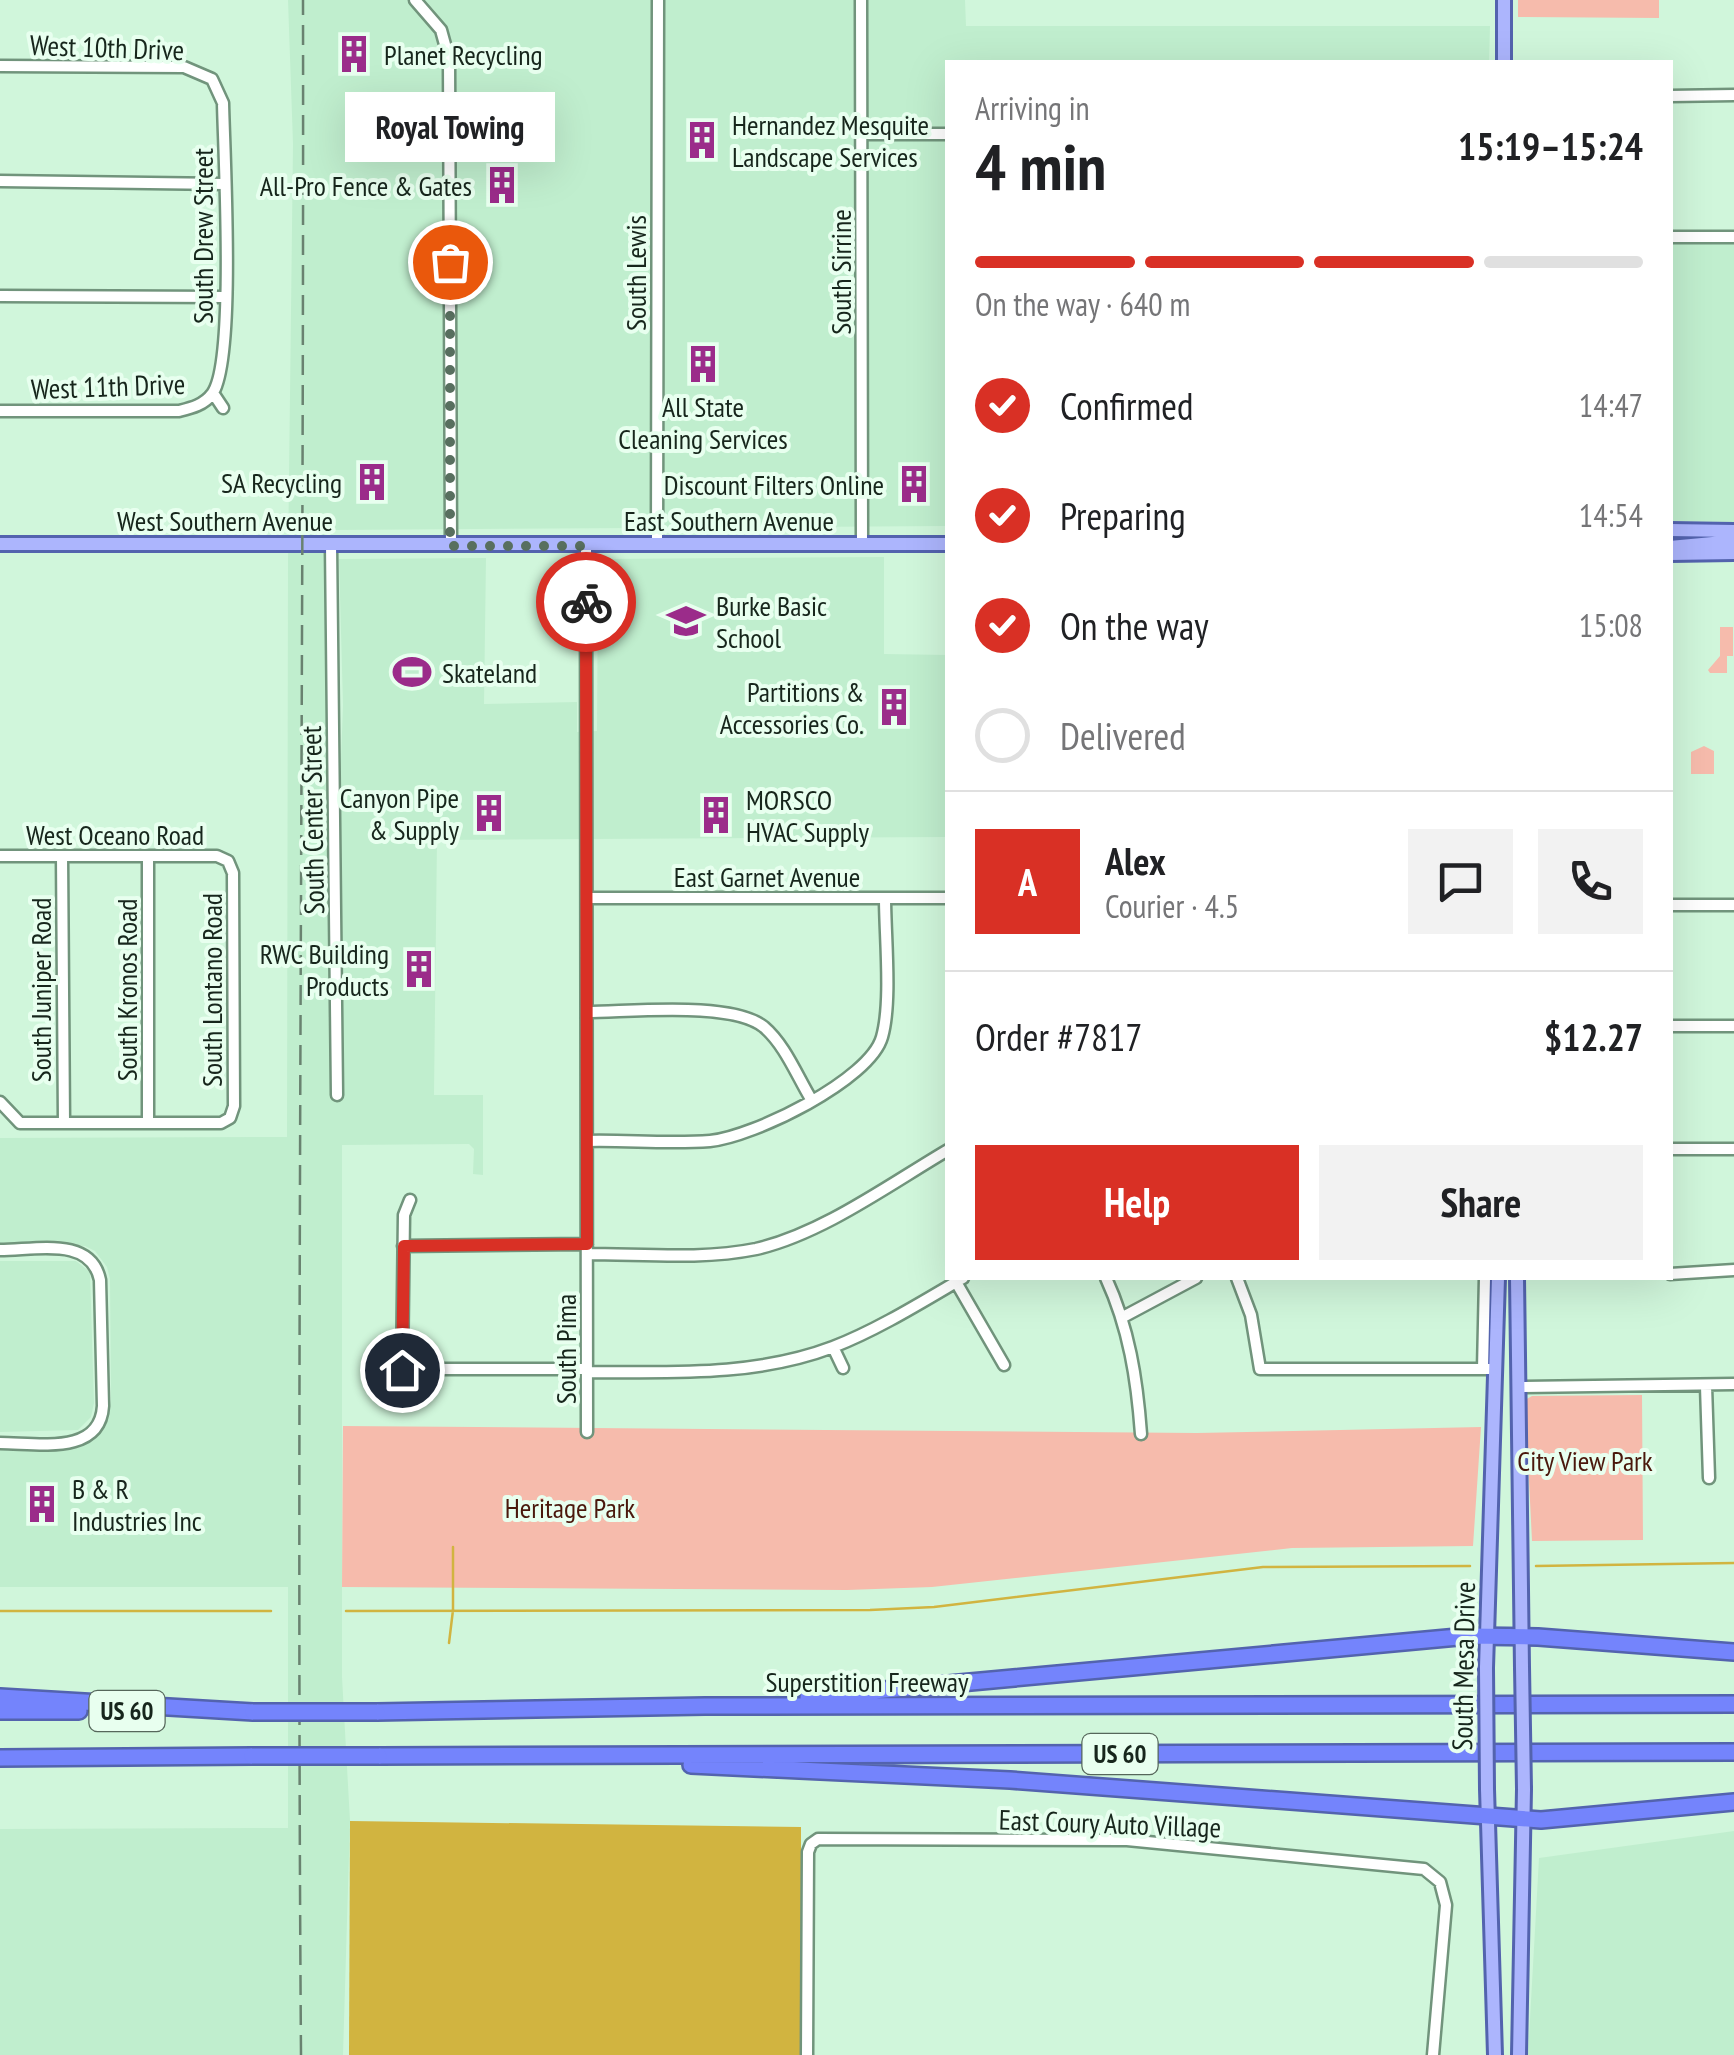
<!DOCTYPE html>
<meta charset="utf-8">
<style>
:root{--surface:#fff;--page:#f2f2f2;--text:#202124;--muted:#757577;--line:#e0e0e0;--accent:#d93025}
body{margin:0;font-family:"PT Sans Narrow",sans-serif;background:var(--page);color:var(--text);height:100vh;display:flex;flex-direction:column;font-size:38px;white-space:nowrap}
*{box-sizing:border-box;margin:0}
p{font-size:32px;color:var(--muted)}
.icon{flex:none;width:55px;height:55px;fill:none;stroke:currentColor;stroke-width:2;stroke-linecap:round;stroke-linejoin:round}
.map{position:relative;flex:1;overflow:hidden}
.sheet{position:absolute;left:945px;top:60px;width:728px;height:1220px;display:flex;flex-direction:column;background:var(--surface);border-radius:0px;box-shadow:0 10px 40px #0002}
.sheet>*{flex:none}
.pin{position:absolute;display:grid;place-items:center;width:85px;height:85px;color:#fff;margin:-42px;border:5px solid #fff;border-radius:50%;box-shadow:0 2px 10px #0007}
.courier{position:absolute;display:grid;place-items:center;width:100px;height:100px;margin:-50px;border:8px solid #d93025;border-radius:50%;background:#fff;color:#222;box-shadow:0 2px 12px #0007}
.bubble{position:absolute;height:70px;border-radius:0px;background:var(--surface);box-shadow:0 10px 40px #0002;font-size:32px;font-weight:800;line-height:70px;text-align:center}
.overview em{font-style:normal;font-weight:800}
.overview div{display:flex;flex-direction:column-reverse}
.overview{display:flex;align-items:center;justify-content:space-between;height:170px;padding:0 30px}
h1{font-size:65px;font-weight:800;line-height:75px}
.bar{display:grid;grid-template-columns:repeat(4,1fr);gap:15px 10px;align-content:center;height:120px;padding:0 30px}
.bar i{height:12px;border-radius:8px;background:var(--line)}
.bar .current{background:var(--accent)}
.bar p{grid-column:span 4}
.line{display:flex;align-items:center;gap:25px;padding:0 30px;border-top:2px solid var(--line)}
.line div{flex:1}
.round{display:grid;place-items:center;flex:none;width:105px;height:105px;border-radius:0px;background:var(--page)}
ol{padding:0 30px;list-style:none}
li{display:flex;align-items:center;gap:30px;height:110px}
li p{margin-inline-start:auto}
li .icon{padding:10px;border-radius:50%;background:var(--accent);color:#fff;stroke-width:4}
li:last-child{color:var(--muted)}
li i{width:55px;height:55px;border:5px solid var(--line);border-radius:50%}
.cta{display:flex;gap:20px;margin-top:auto;padding:20px 30px}
.cta a{flex:1;height:115px;border-radius:0px;background:var(--accent);color:#fff;font-size:40px;font-weight:800;line-height:115px;text-align:center}
.cta a+a{background:var(--page);color:var(--text)}
.map>svg:first-child{display:block}
.built{fill:#c0eece}
.green{fill:#f6bbac}
.water{fill:#d1b440}
.lines{fill:none;stroke-linecap:round;stroke-linejoin:round}
.stream{stroke:#d1b440;stroke-width:2.5}
.minor-casing{stroke:#71947c;stroke-width:15}
.major-casing{stroke:#5363ae;stroke-width:18}
.highway-casing{stroke:#5363ae;stroke-width:20}
.minor{stroke:#fff;stroke-width:10}
.major{stroke:#acb5fd;stroke-width:12}
.highway{stroke:#7484fc;stroke-width:15}
.rail{stroke:#698270;stroke-width:2.5;stroke-dasharray:20 10;stroke-linecap:butt}
.major-bridge-casing{stroke:#5363ae;stroke-width:18;stroke-linecap:butt}
.highway-bridge-casing{stroke:#5363ae;stroke-width:20;stroke-linecap:butt}
.major-bridge{stroke:#acb5fd;stroke-width:12}
.highway-bridge{stroke:#7484fc;stroke-width:15}
.done{stroke:#586f5f;stroke-width:10;stroke-dasharray:0 18}
.route{stroke:#d93025;stroke-width:12}
.labels{text-anchor:middle;dominant-baseline:central;stroke-width:8;stroke-linejoin:round;paint-order:stroke}
.shield{fill:#e8ffef;stroke:#56675b;stroke-width:2.5}
.shield-label{font-size:25px;font-weight:bold;fill:#17261c}
.street-label{font-size:28px;fill:#17261c;stroke:#e8ffef}
.poi-label{font-size:28px;fill:#17261c;stroke:#e8ffef;text-anchor:start}
.park-label{font-size:28px;fill:#4a180c;stroke:#e8ffef}
</style>
<div class="map">
<svg width="1734" height="2055" viewBox="0 0 1734 2055">
<rect width="100%" height="100%" fill="#d0f6db"/>
<path class="built" d="M288 0H965L966 26H1490L1489 62H948L947 526 332 530 331 1039 343 705 339 559 486 558 484 704 577 702V732L597 731 598 566 603 559 884 557V654L948 655 947 837 437 840 434 1095H483V1175L473 1174 474 1149 469 1144 342 1145V1677L350 1821 343 2055H0V1829L288 1828V1587H0V1449H75L83 1446 105 1428 111 1400 110 1279 107 1267 95 1251 85 1246 0 1244V1138L287 1137 288 562 293 144Z
M1670 242 1734 243V522L1670 521Z
M0 1261H76L90 1272 94 1403 91 1417 78 1430 0 1432Z
M1734 1831V2055H1528L1539 1858Z"/>
<path class="green" d="M1518 0H1659V18L1518 17Z
M1720 627H1733V656H1727V673H1710L1708 670 1720 656Z
M1704 746 1714 751V774H1691V752Z
M1642 1395 1643 1540 1532 1541 1525 1400 1532 1396Z
M343 1426 1197 1433 1481 1427 1473 1546 1292 1548 932 1587 847 1590 342 1587Z"/>
<path class="water" d="M350 1821 801 1827V2055H349Z"/>
<g class="lines">
<path class="stream" d="M1536 1566 1734 1563
M0 1611H271
M346 1611 870 1610 934 1607 1263 1567 1470 1566
M449 1643 453 1610V1547"/>
<g class="minor-casing">
<path id="minor" d="M415 0 441 30 449 59 451 545
M861 0 862 544
M0 66 184 67 212 79
M1670 96 1734 95
M862 134H948
M0 181 224 184
M1670 237H1734
M0 296 226 297
M213 393 223 408
M0 411H179C191 408 204 405 212 394 236 363 224 154 223 103L212 79
M331 545 337 1095
M657 545 658 0
M586 546 587 1432
M0 856H217L228 861 233 873 234 1106 230 1118 221 1123H20L0 1102
M62 856 64 1123
M148 856V1123
M587 898H948
M1670 905H1734
M587 1012C630 1012 732 1001 764 1027 785 1045 797 1076 811 1099
M1670 1026H1734
M587 1141C627 1140 669 1144 710 1141 753 1137 870 1080 882 1037 892 1002 885 936 885 898
M1670 1149H1734
M410 1200 404 1215 402 1369H587
M403 1246 587 1244
M0 1250C36 1250 91 1236 100 1280L103 1406C100 1456 37 1443 0 1443
M587 1254C642 1254 702 1260 756 1249 822 1234 890 1184 948 1150
M1670 1274 1734 1270
M1106 1278C1129 1328 1137 1379 1141 1434
M1237 1278 1251 1315 1260 1369H1494
M956 1282 1004 1365
M1123 1317 1196 1278
M833 1347 843 1368
M1483 1369 1485 1278
M587 1372C670 1372 754 1377 833 1347 877 1330 922 1302 963 1278
M1706 1386 1709 1478
M1518 1387 1734 1384
M807 2055 808 1852 811 1844 818 1839 1127 1840 1424 1869 1440 1882 1446 1905 1433 2055"/>
</g>
<g class="major-casing">
<path id="major" d="M1504 0V62
M1670 530 1734 531
M0 544H948
M1670 547 1734 541
M1670 554 1734 553
M1517 1278 1522 1667
M1486 1668 1498 1278
M1487 1789 1495 2055
M1519 2055 1524 1789"/>
</g>
<g class="highway-casing">
<path id="highway" d="M0 1697 253 1712
M808 1697 1469 1636 1538 1637 1734 1652
M0 1711H79
M377 1712 705 1706 1734 1704
M379 1756 1734 1752
M0 1758 252 1756
M691 1765 1010 1780 1541 1820 1734 1802"/>
</g>
<use href="#minor" class="minor"/>
<use href="#major" class="major"/>
<use href="#highway" class="highway"/>
<path class="rail" d="M301 2055C296 1370 304 685 303 0"/>
<g class="major-bridge-casing">
<path id="major-bridge" d="M1522 1667 1524 1789
M1486 1668 1487 1789"/>
</g>
<g class="highway-bridge-casing">
<path id="highway-bridge" d="M253 1712H377
M252 1756H379"/>
</g>
<use href="#major-bridge" class="major-bridge"/>
<use href="#highway-bridge" class="highway-bridge"/>
</g>
<g class="lines">
<path class="done" d="M450 262V546H586V602"/>
<path class="route" d="M402 1370 404 1246 587 1244 586 602"/>
</g>
<defs>
<g id="building-bare" transform="scale(3)"><path d="M-4-6H4V6H1V3H-1V6H-4ZM-2.5-4.3h1.7v1.8h-1.7ZM.8-4.3h1.7v1.8H.8ZM-2.5-1h1.7V.8h-1.7ZM.8-1h1.7V.8H.8Z" fill="#9b2c8a" stroke="#e8ffef" stroke-width="2.5" paint-order="stroke"/></g>
<g id="school-bare" transform="scale(3)"><path d="M0-5L7-2L0 1L-7-2ZM-4 1L0 2.5L4 1V4Q0 6-4 4Z" fill="#9b2c8a" stroke="#e8ffef" stroke-width="2.5" paint-order="stroke"/></g>
<g id="stadium-bare" transform="scale(3)"><path d="M0-5a6.5 5 0 1 0 0 10a6.5 5 0 1 0 0-10ZM-3.5-1.8h7v3.6h-7Z" fill="#9b2c8a" stroke="#e8ffef" stroke-width="2.5" paint-order="stroke"/></g>
</defs>
<g fill-rule="evenodd">
<use href="#building-bare" x="354" y="54"/>
<use href="#building-bare" x="702" y="140"/>
<use href="#building-bare" x="502" y="185"/>
<use href="#building-bare" x="703" y="364"/>
<use href="#building-bare" x="372" y="482"/>
<use href="#building-bare" x="914" y="484"/>
<use href="#school-bare" x="686" y="621"/>
<use href="#stadium-bare" x="412" y="672"/>
<use href="#building-bare" x="894" y="707"/>
<use href="#building-bare" x="489" y="813"/>
<use href="#building-bare" x="716" y="815"/>
<use href="#building-bare" x="419" y="969"/>
<use href="#building-bare" x="42" y="1504"/>
</g>
<g class="labels">
<g class="shield">
<rect x="89.5" y="1691" width="75" height="40" rx="8"/>
<rect x="1082.5" y="1734" width="75" height="40" rx="8"/>
</g>
<g class="shield-label">
<text x="127" y="1711">US 60</text>
<text x="1120" y="1754">US 60</text>
</g>
<g class="street-label">
<text transform="translate(107 47) rotate(2)">West 10th Drive</text>
<text transform="translate(202 236) rotate(-90)">South Drew Street</text>
<text transform="translate(840 272) rotate(-90)">South Sirrine</text>
<text transform="translate(635 273) rotate(-90)">South Lewis</text>
<text transform="translate(108 386) rotate(-2)">West 11th Drive</text>
<text x="225" y="520">West Southern Avenue</text>
<text x="729" y="520">East Southern Avenue</text>
<text transform="translate(312 820) rotate(-91)">South Center Street</text>
<text x="115" y="834">West Oceano Road</text>
<text x="767" y="876">East Garnet Avenue</text>
<text transform="translate(40 990) rotate(-90)">South Juniper Road</text>
<text transform="translate(126 990) rotate(-90)">South Kronos Road</text>
<text transform="translate(211 990) rotate(-90)">South Lontano Road</text>
<text transform="translate(565 1349) rotate(-90)">South Pima</text>
<text transform="translate(1463 1666) rotate(-89)">South Mesa Drive</text>
<text x="867" y="1681">Superstition Freeway</text>
<text transform="translate(1110 1823) rotate(2)">East Coury Auto Village</text>
</g>
<g class="poi-label">
<text x="384" y="54">Planet Recycling</text>
<text x="732" y="124">Hernandez Mesquite<tspan x="732" dy="32">Landscape Services</tspan></text>
<text x="472" y="185" text-anchor="end">All-Pro Fence &amp; Gates</text>
<text x="703" y="406" text-anchor="middle">All State<tspan x="703" dy="32">Cleaning Services</tspan></text>
<text x="342" y="482" text-anchor="end">SA Recycling</text>
<text x="884" y="484" text-anchor="end">Discount Filters Online</text>
<text x="716" y="605">Burke Basic<tspan x="716" dy="32">School</tspan></text>
<text x="442" y="672">Skateland</text>
<text x="864" y="691" text-anchor="end">Partitions &amp;<tspan x="864" dy="32">Accessories Co.</tspan></text>
<text x="459" y="797" text-anchor="end">Canyon Pipe<tspan x="459" dy="32">&amp; Supply</tspan></text>
<text x="746" y="799">MORSCO<tspan x="746" dy="32">HVAC Supply</tspan></text>
<text x="389" y="953" text-anchor="end">RWC Building<tspan x="389" dy="32">Products</tspan></text>
<text x="72" y="1488">B &amp; R<tspan x="72" dy="32">Industries Inc</tspan></text>
</g>
<g class="park-label">
<text x="1585" y="1460">City View Park</text>
<text x="570" y="1507">Heritage Park</text>
</g>
</g>
</svg>
<div class="pin" style="left:450px;top:262px;background:#ea580c"><svg class="icon" aria-label="bag" viewBox="0 0 24 24"><path d="M5 8h14l-1 12H6zM9 8a3 3 0 0 1 6 0"/></svg></div>
<div class="pin" style="left:402px;top:1370px;background:#1f2937"><svg class="icon" aria-label="home" viewBox="0 0 24 24"><path d="M3 11l9-7 9 7M6 9v11h12V9"/></svg></div>
<div class="courier" style="left:586px;top:602px"><svg class="icon" aria-label="bike" viewBox="0 0 24 24"><circle cx="6" cy="16" r="4"/><circle cx="18" cy="16" r="4"/><path d="M6 16l4-8h5l3 8M10 8l3 8H6M13 5h3"/></svg></div>
<div class="bubble" style="left:345px;top:92px;width:210px">Royal Towing</div>
<section class="sheet">
<div class="overview"><div><h1>4 min</h1><p>Arriving in</p></div><em>15:19–15:24</em></div>
<div class="bar"><i class="current"></i><i class="current"></i><i class="current"></i><i></i><p>On the way · 640 m</p></div>
<ol>
<li><svg class="icon" aria-label="check" viewBox="0 0 24 24"><path d="M5 12l5 5 9-10"/></svg>Confirmed<p>14:47</p></li>
<li><svg class="icon" aria-label="check" viewBox="0 0 24 24"><path d="M5 12l5 5 9-10"/></svg>Preparing<p>14:54</p></li>
<li><svg class="icon" aria-label="check" viewBox="0 0 24 24"><path d="M5 12l5 5 9-10"/></svg>On the way<p>15:08</p></li>
<li><i></i>Delivered</li>
</ol>
<div class="line" style="height:180px"><b class="round" style="background:var(--accent);color:#fff">A</b><div><b>Alex</b><p>Courier · 4.5</p></div><a class="round"><svg class="icon" aria-label="chat" viewBox="0 0 24 24"><path d="M4 5h16v11H9l-5 4z"/></svg></a><a class="round"><svg class="icon" aria-label="phone" viewBox="0 0 24 24"><path d="M5 4h4l2 5-3 2q2 4 5 5l2-3 5 2v4C11 20 4 13 5 4z"/></svg></a></div>
<div class="line" style="height:130px"><div>Order #7817</div><b>$12.27</b></div>
<div class="cta"><a>Help</a><a>Share</a></div>
</section>
</div>
